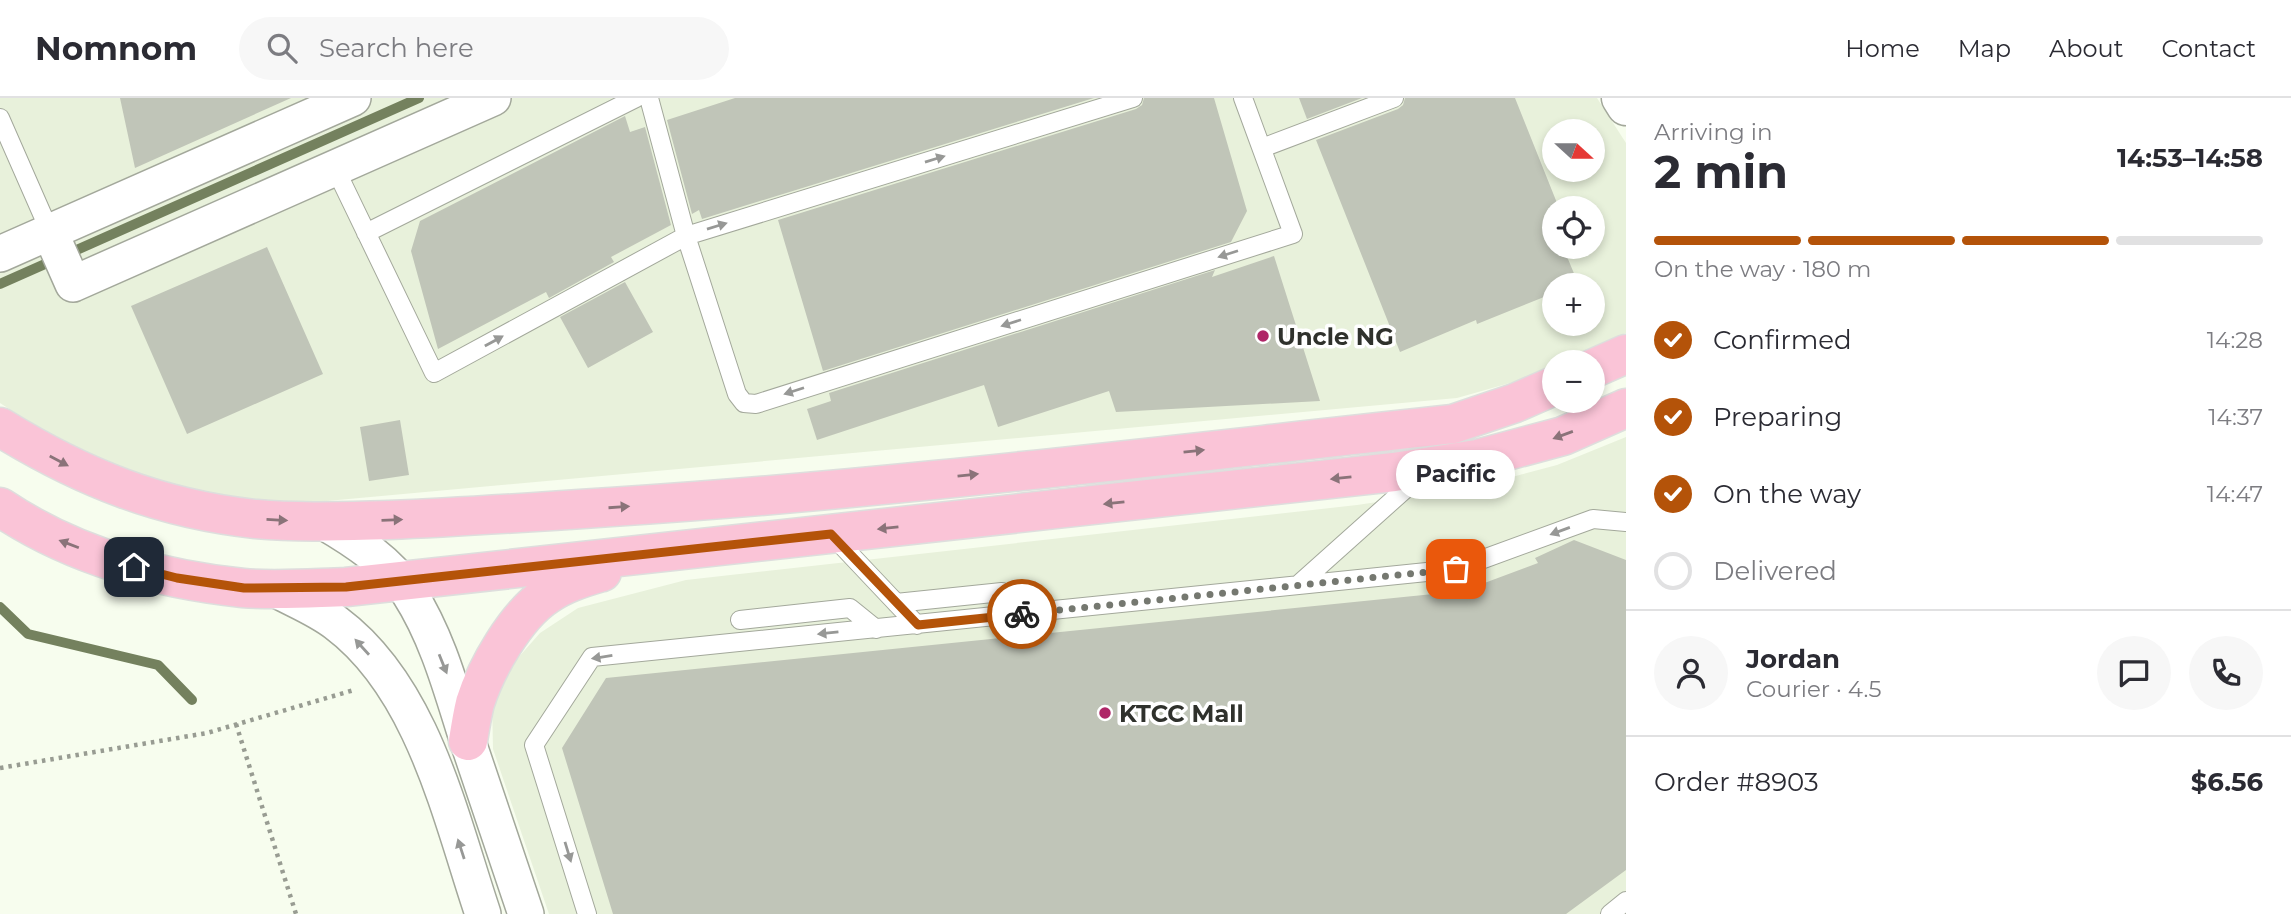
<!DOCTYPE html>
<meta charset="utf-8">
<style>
:root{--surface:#fff;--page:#f7f7f7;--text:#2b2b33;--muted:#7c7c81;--line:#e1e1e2;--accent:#b45309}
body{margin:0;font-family:Montserrat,sans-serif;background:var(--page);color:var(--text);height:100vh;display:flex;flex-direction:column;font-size:26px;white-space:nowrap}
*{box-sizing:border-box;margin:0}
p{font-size:23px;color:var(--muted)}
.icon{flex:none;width:38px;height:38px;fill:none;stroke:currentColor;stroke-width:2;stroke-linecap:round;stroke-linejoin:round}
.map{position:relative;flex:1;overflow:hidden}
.drawer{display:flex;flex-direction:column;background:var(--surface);width:665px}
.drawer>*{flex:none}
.needle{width:46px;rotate:111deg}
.controls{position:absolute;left:1542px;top:21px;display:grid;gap:14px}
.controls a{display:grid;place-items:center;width:63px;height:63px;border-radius:50%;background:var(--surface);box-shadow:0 4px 10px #0003;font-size:35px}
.pin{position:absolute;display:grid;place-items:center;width:60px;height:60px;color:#fff;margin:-30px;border-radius:14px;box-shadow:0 4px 10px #0006}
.courier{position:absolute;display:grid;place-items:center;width:70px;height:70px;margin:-35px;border:5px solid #b45309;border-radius:50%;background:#fff;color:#222;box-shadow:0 2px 9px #0007}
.bubble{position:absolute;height:49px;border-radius:24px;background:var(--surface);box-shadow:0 4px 10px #0003;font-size:23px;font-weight:700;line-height:49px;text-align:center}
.overview em{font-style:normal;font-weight:700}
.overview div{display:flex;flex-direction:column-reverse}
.overview{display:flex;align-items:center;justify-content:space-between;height:119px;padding:0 28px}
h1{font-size:46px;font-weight:700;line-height:52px}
.bar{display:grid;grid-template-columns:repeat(4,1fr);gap:10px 7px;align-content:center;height:84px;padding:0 28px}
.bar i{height:9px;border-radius:5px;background:var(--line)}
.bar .selected{background:var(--accent)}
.bar p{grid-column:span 4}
.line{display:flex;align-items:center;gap:18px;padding:0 28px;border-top:2px solid var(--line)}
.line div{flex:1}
.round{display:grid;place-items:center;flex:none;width:74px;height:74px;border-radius:37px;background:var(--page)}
ol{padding:0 28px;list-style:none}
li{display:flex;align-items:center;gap:21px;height:77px}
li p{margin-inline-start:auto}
li .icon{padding:7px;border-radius:50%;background:var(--accent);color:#fff;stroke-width:4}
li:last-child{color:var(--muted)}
li i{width:38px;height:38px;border:4px solid var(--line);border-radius:50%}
header{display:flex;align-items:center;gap:42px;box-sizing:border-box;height:98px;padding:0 35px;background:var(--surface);border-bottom:2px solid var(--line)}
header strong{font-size:33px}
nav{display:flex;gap:38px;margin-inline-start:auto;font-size:24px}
.search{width:490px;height:63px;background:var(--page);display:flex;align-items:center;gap:18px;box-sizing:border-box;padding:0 24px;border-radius:38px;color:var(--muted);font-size:26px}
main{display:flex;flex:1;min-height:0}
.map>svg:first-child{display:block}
.built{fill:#e8f1db;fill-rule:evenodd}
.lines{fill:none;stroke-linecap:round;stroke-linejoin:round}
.stream{stroke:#74815e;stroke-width:10}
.building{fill:#c0c5b8}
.service-casing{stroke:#a3a89b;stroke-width:20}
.minor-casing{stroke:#a3a89b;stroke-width:38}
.tertiary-casing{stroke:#a3a89b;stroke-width:41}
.primary-casing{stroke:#dededd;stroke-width:41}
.path{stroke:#989c92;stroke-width:4.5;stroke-dasharray:3.5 5;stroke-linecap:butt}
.service{stroke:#fff;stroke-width:18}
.minor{stroke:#fff;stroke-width:35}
.tertiary{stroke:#fff;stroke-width:38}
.primary{stroke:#fac4d7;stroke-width:38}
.oneway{fill:#979896}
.oneway2{fill:#8a7379}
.done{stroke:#757870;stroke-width:7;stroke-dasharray:0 12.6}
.route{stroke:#b45309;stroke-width:9}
.poi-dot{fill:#af2667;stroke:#fff;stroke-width:2.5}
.labels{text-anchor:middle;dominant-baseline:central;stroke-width:7;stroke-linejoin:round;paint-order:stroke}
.poi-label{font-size:24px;font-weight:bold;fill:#2f312c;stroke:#fff;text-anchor:start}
</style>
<header>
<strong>Nomnom</strong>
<div class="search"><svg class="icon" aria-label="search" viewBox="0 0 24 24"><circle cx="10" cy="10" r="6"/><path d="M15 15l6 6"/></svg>Search here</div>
<nav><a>Home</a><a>Map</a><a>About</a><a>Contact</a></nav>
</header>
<main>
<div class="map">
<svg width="1626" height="816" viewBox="0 0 1626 816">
<rect width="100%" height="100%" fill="#f7fdee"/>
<path class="built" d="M0 0H1597L1626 45V235L1560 264H1554V267L1517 283 1457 300 272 408 165 391 60 344 0 305ZM1554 33H1592V72H1554ZM1554 110H1592V149H1554ZM1554 187H1592V226H1554Z
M1626 339V816H549L493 651 492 601 509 570 540 535 578 510 686 482 1357 407 1471 390 1557 367Z"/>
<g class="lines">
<path class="stream" d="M0 186 419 0
M0 509 28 536 158 567 192 602"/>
</g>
<path class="building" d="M120 0H291L135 70Z
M735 0H1094L702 121 699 112 692 116 667 22Z
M1144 0H1214L1247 113 1231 144 823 273 778 122 1136 11 1142 7Z
M1299 0H1362L1307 21Z
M1405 0H1515L1559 110H1548L1554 126V149H1563L1578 185 1554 187V195L1477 226 1476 222 1400 254 1316 42 1398 11 1403 7Z
M625 18 630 34 645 29 671 127 611 159 614 164 549 200 546 194 438 251 411 153 420 123Z
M267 149 323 276 187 336 131 208Z
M1274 158 1320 303 1116 314 1109 293 998 329 984 287 817 342 807 311 831 303 829 295 1215 172 1212 179Z
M625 184 653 234 588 270 560 219Z
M400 322 409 377 369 383 360 329Z
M1574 442 1626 462V772L1566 816H613L562 650 606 580 1463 493 1538 465 1535 460Z"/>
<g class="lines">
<g class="service-casing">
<path id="service" d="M649 0 686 138 737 296 744 305 756 306 1293 136 1243 0
M0 20 50 134
M1262 50 1394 0
M335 70 434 275 686 138 1133 0
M366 135 636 0
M831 436 917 527
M1298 487 1421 377
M896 505 1002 494
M740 522 850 510 876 531
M587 816 534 647 592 559 1456 471 1593 421 1626 424
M1610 816 1626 803"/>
</g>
<g class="minor-casing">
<path id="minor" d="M50 134 73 186 493 0
M0 156 353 0
M324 424C355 442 390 465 409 495 438 540 452 594 468 644 487 701 507 759 526 816
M275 491C295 502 318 511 336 525 423 590 450 718 483 816"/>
</g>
<g class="tertiary-casing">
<path id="tertiary" d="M1621 0 1626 8"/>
</g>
<g class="primary-casing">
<path id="primary" d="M1592 271 1626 256
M0 329C81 379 160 411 256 421 300 425 345 423 389 422 463 419 537 414 611 409 893 391 1173 356 1453 326L1515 305 1554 288
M0 409C71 457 158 481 243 490 277 493 312 490 346 489L1394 374 1477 361 1563 338 1626 310
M468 643C470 630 472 617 475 605 486 570 516 517 547 497 564 485 582 480 602 474"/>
</g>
<path class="path" d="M236 626 296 816
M0 670 207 635 354 592"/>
<use href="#service" class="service"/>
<use href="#minor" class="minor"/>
<use href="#tertiary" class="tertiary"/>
<use href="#primary" class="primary"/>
</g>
<defs><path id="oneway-solid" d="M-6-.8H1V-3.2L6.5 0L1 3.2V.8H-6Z" transform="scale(1.75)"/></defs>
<g class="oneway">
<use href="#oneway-solid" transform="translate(935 61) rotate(-17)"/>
<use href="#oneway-solid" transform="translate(717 128) rotate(-17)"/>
<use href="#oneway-solid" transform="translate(1228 156) rotate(162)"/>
<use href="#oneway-solid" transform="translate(1011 225) rotate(162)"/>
<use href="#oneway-solid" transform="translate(494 243) rotate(-29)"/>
<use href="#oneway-solid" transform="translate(794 293) rotate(162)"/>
<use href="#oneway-solid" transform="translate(1560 433) rotate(160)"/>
<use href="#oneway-solid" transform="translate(828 535) rotate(174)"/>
<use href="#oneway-solid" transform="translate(362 549) rotate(-132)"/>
<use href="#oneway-solid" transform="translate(602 559) rotate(171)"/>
<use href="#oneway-solid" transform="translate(443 566) rotate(68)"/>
<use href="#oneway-solid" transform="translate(461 751) rotate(-108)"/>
<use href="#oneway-solid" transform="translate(568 754) rotate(73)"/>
</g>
<g class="oneway2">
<use href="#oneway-solid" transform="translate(1563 337) rotate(160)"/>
<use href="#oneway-solid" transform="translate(1194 353) rotate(-6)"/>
<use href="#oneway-solid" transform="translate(59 363) rotate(28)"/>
<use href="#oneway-solid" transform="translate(968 377) rotate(-6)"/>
<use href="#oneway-solid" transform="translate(1341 380) rotate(174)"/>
<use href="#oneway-solid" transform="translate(1114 405) rotate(174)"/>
<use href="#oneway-solid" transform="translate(619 409) rotate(-4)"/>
<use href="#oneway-solid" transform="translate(277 422) rotate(3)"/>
<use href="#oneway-solid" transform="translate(392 422) rotate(-2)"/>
<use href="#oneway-solid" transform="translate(888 430) rotate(174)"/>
<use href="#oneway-solid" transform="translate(69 446) rotate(-159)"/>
</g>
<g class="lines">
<path class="done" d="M1022 516 1456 471"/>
<path class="route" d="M134 469 177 480 244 490 346 489 831 436 918 527 1022 516"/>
</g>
<g class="poi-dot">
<circle cx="1263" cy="238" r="7"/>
<circle cx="1105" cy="615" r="7"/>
</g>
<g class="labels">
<g class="poi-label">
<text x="1277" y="238">Uncle NG</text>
<text x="1119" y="615">KTCC Mall</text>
</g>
</g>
</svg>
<div class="controls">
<a><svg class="needle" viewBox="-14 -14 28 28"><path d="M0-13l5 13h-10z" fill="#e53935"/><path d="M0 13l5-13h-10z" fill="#7c7c81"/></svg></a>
<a><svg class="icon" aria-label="locate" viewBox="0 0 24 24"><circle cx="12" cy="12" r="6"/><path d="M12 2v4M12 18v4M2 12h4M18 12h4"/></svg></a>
<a>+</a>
<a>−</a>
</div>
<div class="pin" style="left:1456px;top:471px;background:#ea580c"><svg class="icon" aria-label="bag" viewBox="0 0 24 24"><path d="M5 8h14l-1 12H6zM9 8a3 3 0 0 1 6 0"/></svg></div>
<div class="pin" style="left:134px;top:469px;background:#1f2937"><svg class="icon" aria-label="home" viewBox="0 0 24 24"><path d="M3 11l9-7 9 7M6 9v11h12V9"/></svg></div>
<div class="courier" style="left:1022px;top:516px"><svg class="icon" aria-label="bike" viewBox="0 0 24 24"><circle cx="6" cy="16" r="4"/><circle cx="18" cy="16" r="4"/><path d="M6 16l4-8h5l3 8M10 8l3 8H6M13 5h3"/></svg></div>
<div class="bubble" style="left:1396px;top:352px;width:119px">Pacific</div>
</div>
<section class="drawer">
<div class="overview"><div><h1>2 min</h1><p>Arriving in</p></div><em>14:53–14:58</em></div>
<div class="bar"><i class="selected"></i><i class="selected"></i><i class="selected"></i><i></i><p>On the way · 180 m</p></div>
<ol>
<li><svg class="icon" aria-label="check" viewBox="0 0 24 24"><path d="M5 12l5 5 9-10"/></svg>Confirmed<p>14:28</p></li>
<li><svg class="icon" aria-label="check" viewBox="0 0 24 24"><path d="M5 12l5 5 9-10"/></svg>Preparing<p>14:37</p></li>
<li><svg class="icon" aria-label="check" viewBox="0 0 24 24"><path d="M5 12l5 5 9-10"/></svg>On the way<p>14:47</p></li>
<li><i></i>Delivered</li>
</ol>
<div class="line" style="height:126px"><a class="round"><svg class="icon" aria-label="person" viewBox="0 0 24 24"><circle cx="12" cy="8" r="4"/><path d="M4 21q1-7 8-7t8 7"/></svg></a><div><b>Jordan</b><p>Courier · 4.5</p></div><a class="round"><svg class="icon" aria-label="chat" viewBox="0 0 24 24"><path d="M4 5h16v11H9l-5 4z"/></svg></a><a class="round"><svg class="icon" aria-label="phone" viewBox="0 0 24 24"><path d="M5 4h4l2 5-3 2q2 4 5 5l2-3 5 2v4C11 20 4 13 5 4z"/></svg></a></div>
<div class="line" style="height:91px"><div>Order #8903</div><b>$6.56</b></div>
</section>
</main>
